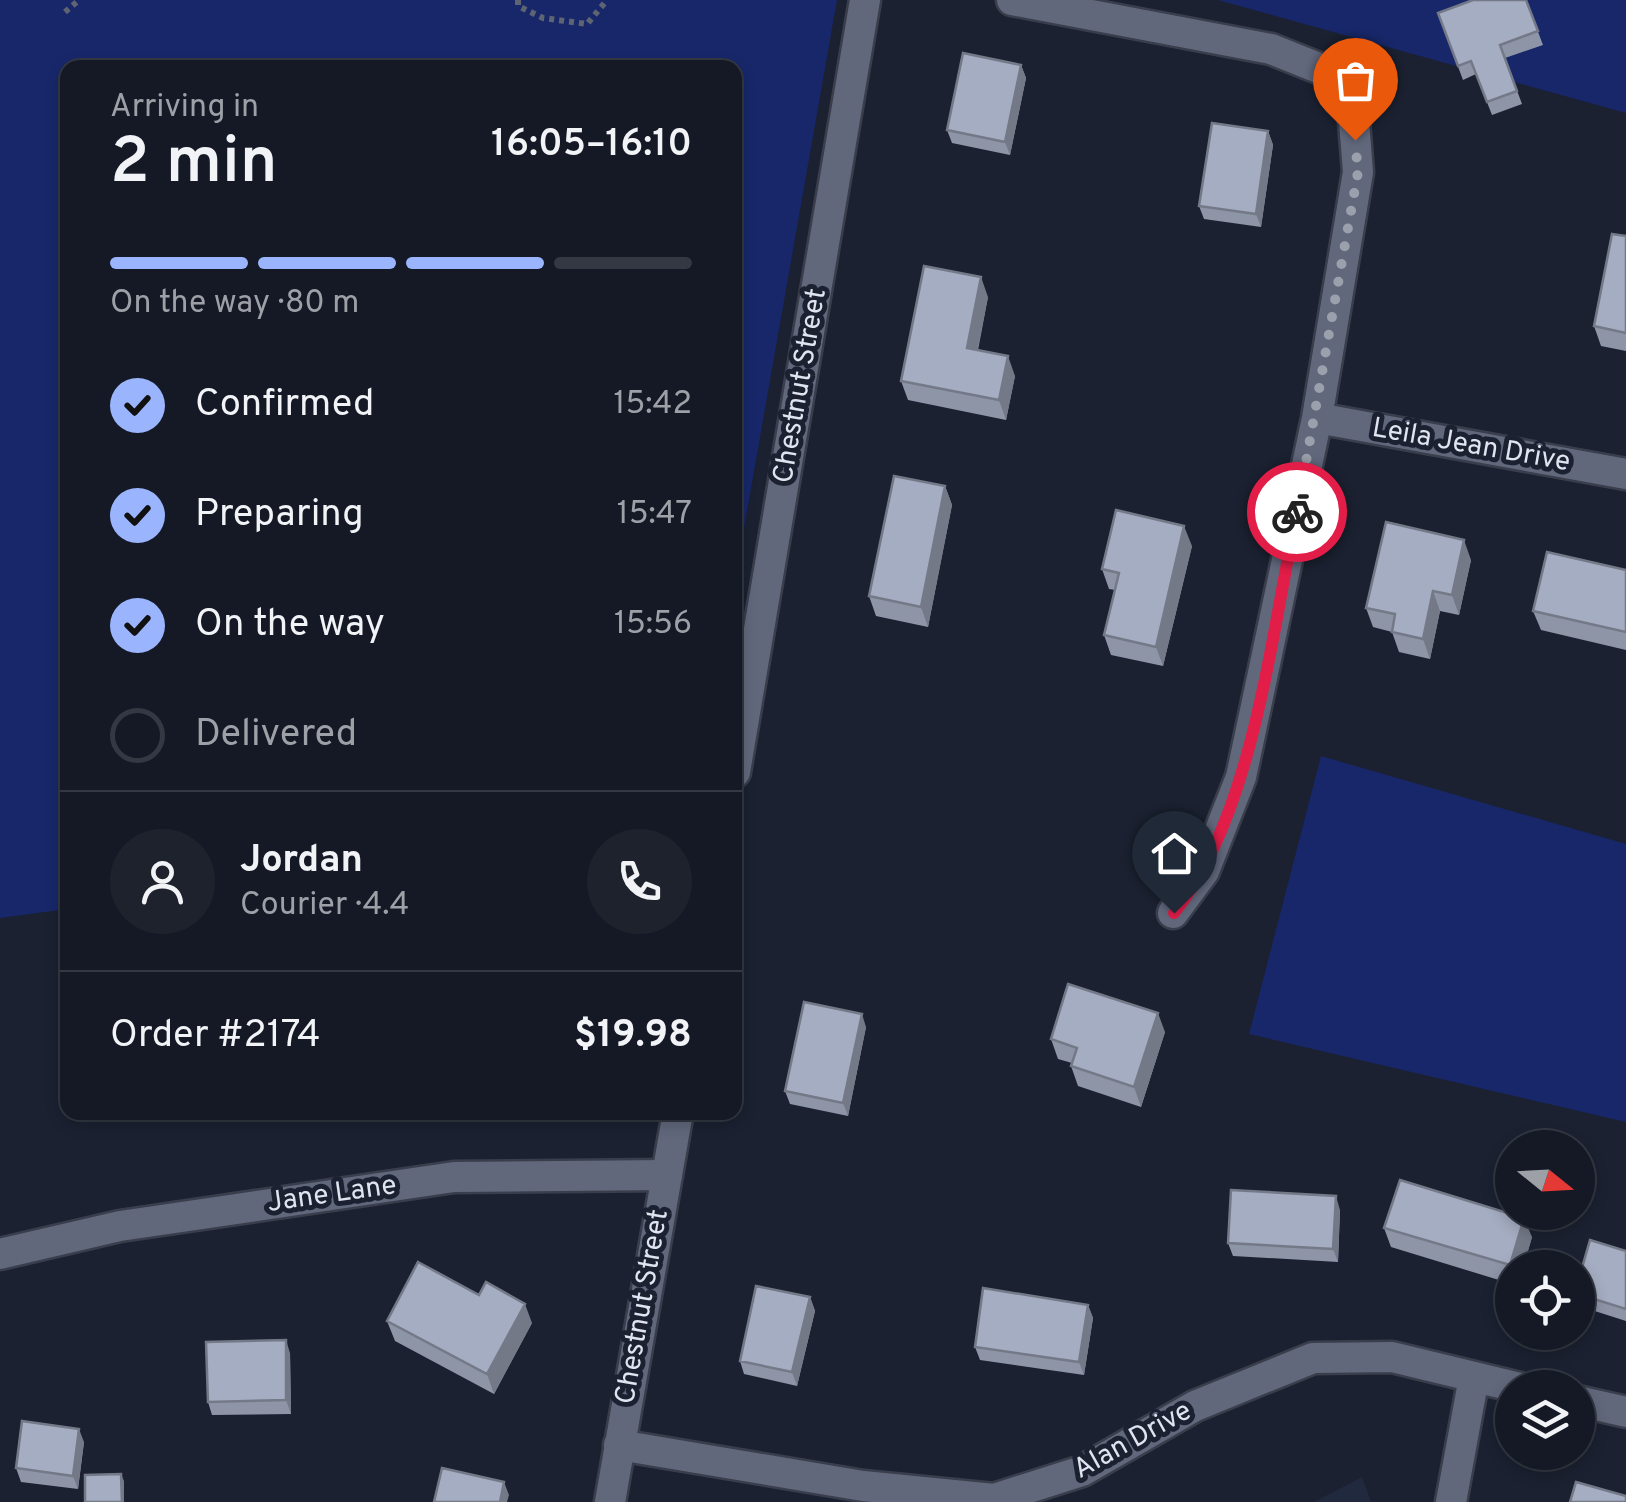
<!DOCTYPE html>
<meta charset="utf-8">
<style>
:root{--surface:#141925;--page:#1d222d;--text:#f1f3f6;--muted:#9da0a7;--line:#333842;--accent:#9ab5fd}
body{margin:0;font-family:Overpass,sans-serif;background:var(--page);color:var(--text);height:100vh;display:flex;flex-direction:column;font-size:38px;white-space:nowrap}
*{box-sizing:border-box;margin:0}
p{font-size:32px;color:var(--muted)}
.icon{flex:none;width:55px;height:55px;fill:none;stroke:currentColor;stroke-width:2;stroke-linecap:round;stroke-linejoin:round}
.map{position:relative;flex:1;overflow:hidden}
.sheet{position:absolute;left:60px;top:60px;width:682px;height:1060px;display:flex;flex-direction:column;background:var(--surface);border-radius:20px;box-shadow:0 5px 15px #0003,0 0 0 2px var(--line)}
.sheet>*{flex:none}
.needle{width:65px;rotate:108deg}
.tools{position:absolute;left:1495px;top:1130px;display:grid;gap:20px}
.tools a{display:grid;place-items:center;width:100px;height:100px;border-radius:50%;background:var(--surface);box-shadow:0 5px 15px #0003,0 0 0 2px var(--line);font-size:50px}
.pin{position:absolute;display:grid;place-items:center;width:85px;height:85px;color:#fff;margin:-102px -42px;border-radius:50% 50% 50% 0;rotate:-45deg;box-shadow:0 0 10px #0007}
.pin .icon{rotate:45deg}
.courier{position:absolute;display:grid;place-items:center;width:100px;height:100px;margin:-50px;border:8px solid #e11d48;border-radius:50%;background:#fff;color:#222;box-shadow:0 2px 12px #0007}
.head em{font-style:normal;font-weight:600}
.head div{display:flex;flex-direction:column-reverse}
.head{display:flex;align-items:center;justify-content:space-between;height:170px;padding:0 50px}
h1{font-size:65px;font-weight:600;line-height:75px}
.bar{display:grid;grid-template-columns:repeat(4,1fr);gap:15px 10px;align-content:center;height:120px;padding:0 50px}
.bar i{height:12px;border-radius:8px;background:var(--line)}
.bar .active{background:var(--accent)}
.bar p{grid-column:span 4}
.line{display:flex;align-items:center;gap:25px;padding:0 50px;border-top:2px solid var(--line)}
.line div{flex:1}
.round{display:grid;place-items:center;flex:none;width:105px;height:105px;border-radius:52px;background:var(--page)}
ol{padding:0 50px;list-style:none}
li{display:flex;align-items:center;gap:30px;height:110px}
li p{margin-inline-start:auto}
li .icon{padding:10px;border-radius:50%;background:var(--accent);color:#111;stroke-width:4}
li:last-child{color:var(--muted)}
li i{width:55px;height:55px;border:5px solid var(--line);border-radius:50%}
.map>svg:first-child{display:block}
.built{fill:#21293f}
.green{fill:#172769}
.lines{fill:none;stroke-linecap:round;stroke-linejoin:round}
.minor-casing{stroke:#3a3e4c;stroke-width:35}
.tertiary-casing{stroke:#3a3e4c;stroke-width:35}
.path{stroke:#5e6472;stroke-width:6;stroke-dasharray:5 5;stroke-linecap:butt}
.minor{stroke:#61687c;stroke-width:30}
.tertiary{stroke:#61687c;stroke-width:30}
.wall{fill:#8e95a7}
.shaded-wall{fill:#747988}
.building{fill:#a5adc2;stroke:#747988;stroke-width:2.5}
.done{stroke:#9ba0ad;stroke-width:10;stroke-dasharray:0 18}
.route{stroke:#e11d48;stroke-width:12}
.labels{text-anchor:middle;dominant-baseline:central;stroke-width:10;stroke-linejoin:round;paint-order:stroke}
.street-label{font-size:28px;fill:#e0e4f0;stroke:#1b2131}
</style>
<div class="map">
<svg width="1626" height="1502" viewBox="0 0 1626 1502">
<rect width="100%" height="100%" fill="#1b2131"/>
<path class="built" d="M1362 1477 1371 1502H1314Z"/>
<path class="green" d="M0 0H837L735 579V68H68L67 909 0 918Z
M1218 0H1626V113Z
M1321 756 1626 844V1122L1249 1034Z"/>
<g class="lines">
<g class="minor-casing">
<path id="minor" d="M1012 0 1271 49 1331 73 1345 88 1353 109 1358 172 1317 418 1241 777 1204 871 1173 913
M1317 418 1626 474
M0 1254 120 1226 454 1177 667 1175
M1578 1401 1626 1412
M619 1445 863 1486 994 1499 1082 1471 1195 1406 1313 1358 1392 1357 1520 1388
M1451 1502 1474 1377"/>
</g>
<g class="tertiary-casing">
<path id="tertiary" d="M735 772 865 0
M610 1502 678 1112"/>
</g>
<path class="path" d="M518 0V6L543 18 587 24 607 0
M65 12 79 0"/>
<use href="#minor" class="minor"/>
<use href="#tertiary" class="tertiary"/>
</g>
<path class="wall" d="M1526 0 1543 45 1505 58 1522 104 1492 115 1476 74 1463 80 1438 13Z
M1021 65 1026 78 1010 155 952 143 947 130Z
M1268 131 1273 145 1261 227 1204 219 1199 206Z
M1626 236V351L1601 346 1594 326Z
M988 297 978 350 1015 376 1006 420 908 400 901 381Z
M945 486 952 505 928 627 876 616 869 596Z
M1192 546 1163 666 1111 655 1104 635 1115 590 1109 589 1102 569Z
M1471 560 1459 615 1440 611 1430 659 1399 652 1392 632 1373 627 1366 608Z
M1626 570V650L1541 630 1533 611Z
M866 1027 848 1116 790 1104 785 1091Z
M1165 1032 1141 1107 1078 1086 1071 1066 1072 1063 1058 1059 1051 1039Z
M95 1112H193L99 1121Z
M1340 1210 1338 1262 1233 1256 1228 1243Z
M1384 1228 1532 1237 1523 1268H1512V1284L1391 1247Z
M1626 1251V1321L1579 1306 1578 1302V1282Z
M810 1297 815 1311 797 1386 744 1374 740 1361Z
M1088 1305 1093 1318 1084 1375 980 1360 975 1347Z
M387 1321 532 1323 494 1394 395 1341Z
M290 1353 291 1414 212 1415 208 1402Z
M84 1442 78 1489 21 1482 16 1468Z"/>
<path class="shaded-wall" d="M1021 65 1026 78 1010 155 1005 142Z
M1268 131 1273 145 1261 227 1256 214Z
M981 277 988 297 974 367 967 348Z
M1008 356 1015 376 1006 420 999 400Z
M945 486 952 505 928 627 921 607Z
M1184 526 1192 546 1163 666 1156 647Z
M1464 540 1471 560 1459 615 1452 595Z
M1433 591 1440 611 1430 659 1423 639Z
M1158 1013 1165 1032 1141 1107 1134 1087Z
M862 1014 866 1027 848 1116 843 1103Z
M1336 1196 1340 1210 1338 1262 1333 1249Z
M1524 1218 1532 1237 1523 1268H1512V1272L1510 1265Z
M810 1297 815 1311 797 1386 792 1372Z
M525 1304 532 1323 494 1394 487 1374Z
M1088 1305 1093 1318 1084 1375 1079 1362Z
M286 1340 290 1353 291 1414 286 1400Z
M79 1429 84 1442 78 1489 73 1476Z
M121 1474 124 1481V1502H122Z
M504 1482 509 1495 507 1502H500Z"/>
<path class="building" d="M1473 0H1526L1538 31 1500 45 1517 91 1487 102 1471 61 1458 66 1438 13Z
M963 53 1021 65 1005 142 947 130Z
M1212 123 1268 131 1256 214 1199 206Z
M1612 234 1626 236V333L1594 326Z
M924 266 981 277 967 348 1008 356 999 400 901 381Z
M894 476 945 486 921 607 869 596Z
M1116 510 1184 526 1156 647 1104 635 1119 573 1102 569Z
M1386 522 1464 540 1452 595 1433 591 1423 639 1392 632 1395 614 1366 608Z
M1547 552 1626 570V632L1533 611Z
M1068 984 1158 1013 1134 1087 1071 1066 1077 1048 1051 1039Z
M804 1002 862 1014 843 1103 785 1091Z
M1400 1180 1524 1218 1510 1265 1384 1228Z
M1231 1190 1336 1196 1333 1249 1228 1243Z
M1590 1240 1626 1251V1309L1578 1294V1282Z
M418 1262 479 1295 486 1282 525 1304 487 1374 387 1321Z
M756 1286 810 1297 792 1372 740 1361Z
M983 1288 1088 1305 1079 1362 975 1347Z
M286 1340V1400L208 1402 206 1342Z
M22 1421 79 1429 73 1476 16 1468Z
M442 1468 504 1482 500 1502H434Z
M121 1474 122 1502H85V1475Z
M1576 1482 1626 1496V1502H1570Z"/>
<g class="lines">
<path class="done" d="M1297 512 1358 172 1355 140"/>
<path class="route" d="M1174 913C1253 816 1271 635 1297 512"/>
</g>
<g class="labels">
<g class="street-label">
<text transform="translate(801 386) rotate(-80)">Chestnut Street</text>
<text transform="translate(1471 446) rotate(10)">Leila Jean Drive</text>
<text transform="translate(332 1195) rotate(-8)">Jane Lane</text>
<text transform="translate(643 1307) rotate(-80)">Chestnut Street</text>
<text transform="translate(1133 1441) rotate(-29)">Alan Drive</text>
</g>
</g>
</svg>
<div class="tools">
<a><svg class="needle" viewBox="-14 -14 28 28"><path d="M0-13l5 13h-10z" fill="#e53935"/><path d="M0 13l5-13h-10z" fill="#9da0a7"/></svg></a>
<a><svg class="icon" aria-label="locate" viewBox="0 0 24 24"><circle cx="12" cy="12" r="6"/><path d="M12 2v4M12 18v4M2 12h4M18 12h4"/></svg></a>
<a><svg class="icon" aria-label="layers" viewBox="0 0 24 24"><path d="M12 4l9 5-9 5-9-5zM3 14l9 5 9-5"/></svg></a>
</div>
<div class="pin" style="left:1355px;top:140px;background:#ea580c"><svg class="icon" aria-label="bag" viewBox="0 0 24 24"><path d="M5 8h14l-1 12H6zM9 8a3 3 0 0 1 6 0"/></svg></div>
<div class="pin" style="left:1174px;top:913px;background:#1f2937"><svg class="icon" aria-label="home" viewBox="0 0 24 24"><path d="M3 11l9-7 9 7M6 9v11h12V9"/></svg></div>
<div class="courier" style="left:1297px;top:512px"><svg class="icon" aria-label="bike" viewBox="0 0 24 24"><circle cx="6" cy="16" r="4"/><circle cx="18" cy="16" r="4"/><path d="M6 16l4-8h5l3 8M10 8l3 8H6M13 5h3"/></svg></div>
<section class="sheet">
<div class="head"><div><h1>2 min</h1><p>Arriving in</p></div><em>16:05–16:10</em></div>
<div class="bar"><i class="active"></i><i class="active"></i><i class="active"></i><i></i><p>On the way · 80 m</p></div>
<ol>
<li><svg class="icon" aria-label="check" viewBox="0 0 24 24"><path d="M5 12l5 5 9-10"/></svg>Confirmed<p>15:42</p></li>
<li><svg class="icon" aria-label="check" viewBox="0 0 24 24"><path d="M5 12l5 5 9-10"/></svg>Preparing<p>15:47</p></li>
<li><svg class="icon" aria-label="check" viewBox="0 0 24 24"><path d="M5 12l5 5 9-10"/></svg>On the way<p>15:56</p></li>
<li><i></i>Delivered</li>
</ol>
<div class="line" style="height:180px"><a class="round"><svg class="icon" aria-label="person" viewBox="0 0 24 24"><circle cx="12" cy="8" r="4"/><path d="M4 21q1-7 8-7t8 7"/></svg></a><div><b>Jordan</b><p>Courier · 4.4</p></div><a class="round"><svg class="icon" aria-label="phone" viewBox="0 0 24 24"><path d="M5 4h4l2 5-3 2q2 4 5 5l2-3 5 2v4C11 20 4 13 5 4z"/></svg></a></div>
<div class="line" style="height:130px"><div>Order #2174</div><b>$19.98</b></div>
</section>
</div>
